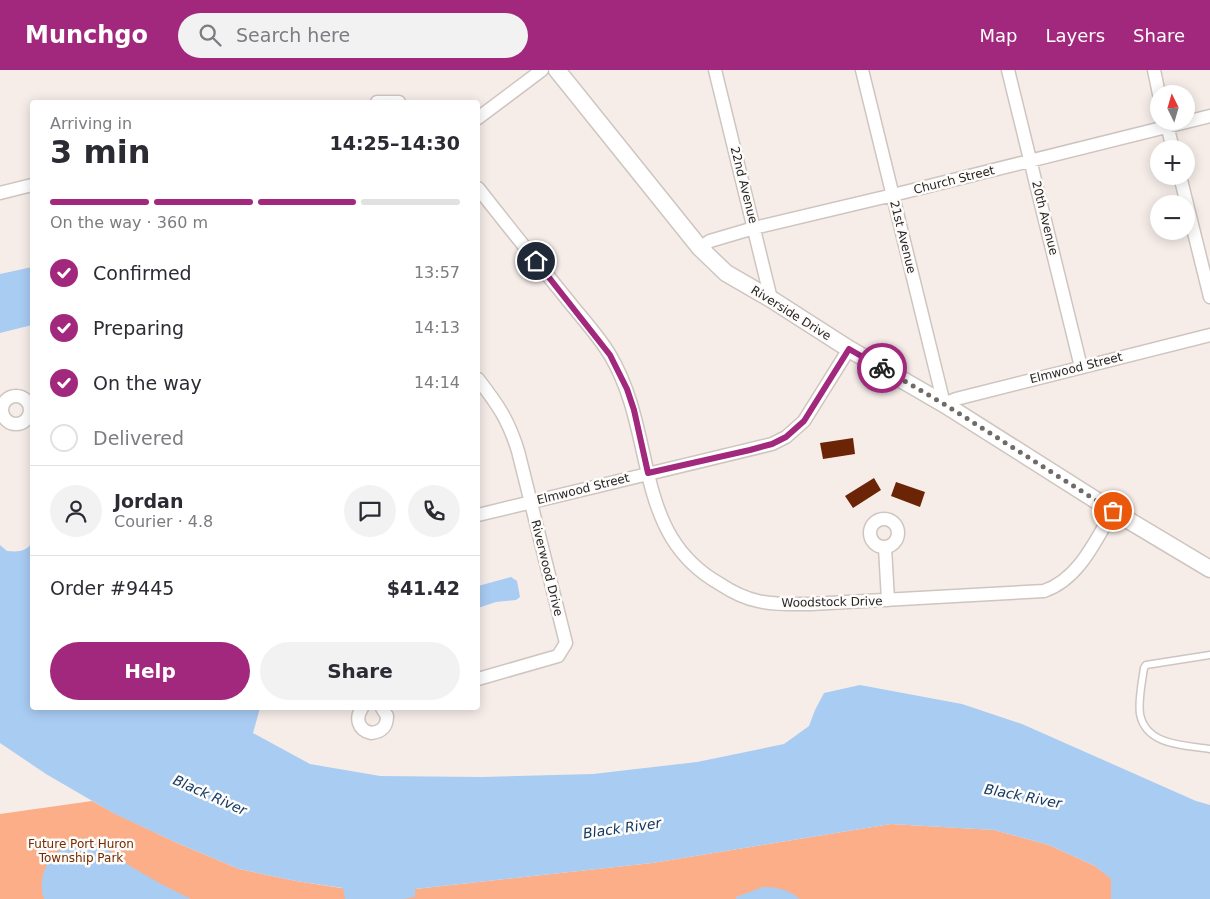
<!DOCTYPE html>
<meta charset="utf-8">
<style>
:root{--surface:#fff;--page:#f2f2f3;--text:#2b2b33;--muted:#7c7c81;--line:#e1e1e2;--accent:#a2287d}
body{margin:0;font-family:"DejaVu Sans",sans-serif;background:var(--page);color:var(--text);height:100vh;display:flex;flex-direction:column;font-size:19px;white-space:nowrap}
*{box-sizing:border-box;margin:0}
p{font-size:16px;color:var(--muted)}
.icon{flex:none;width:28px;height:28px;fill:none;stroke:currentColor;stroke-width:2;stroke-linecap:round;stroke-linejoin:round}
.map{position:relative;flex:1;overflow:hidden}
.sheet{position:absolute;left:30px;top:30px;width:450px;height:610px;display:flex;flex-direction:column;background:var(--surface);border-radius:5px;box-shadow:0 2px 12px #0003}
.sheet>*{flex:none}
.needle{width:32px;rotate:355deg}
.controls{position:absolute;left:1150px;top:15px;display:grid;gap:10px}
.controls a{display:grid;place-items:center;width:45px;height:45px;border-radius:50%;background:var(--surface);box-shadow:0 2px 12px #0003;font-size:25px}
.pin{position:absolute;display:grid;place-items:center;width:42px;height:42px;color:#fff;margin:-21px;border:2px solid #fff;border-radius:50%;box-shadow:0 1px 5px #0007}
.courier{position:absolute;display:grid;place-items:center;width:50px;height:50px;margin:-25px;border:4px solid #a2287d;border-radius:50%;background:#fff;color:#222;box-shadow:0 1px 6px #0007}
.head em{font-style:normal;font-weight:700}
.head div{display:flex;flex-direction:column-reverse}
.head{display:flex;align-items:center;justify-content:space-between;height:85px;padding:0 20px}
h1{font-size:32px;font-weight:700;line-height:38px}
.bar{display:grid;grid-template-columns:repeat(4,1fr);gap:8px 5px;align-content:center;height:60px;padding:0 20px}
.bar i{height:6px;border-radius:4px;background:var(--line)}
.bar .selected{background:var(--accent)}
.bar p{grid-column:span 4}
.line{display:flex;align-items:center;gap:12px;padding:0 20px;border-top:1px solid var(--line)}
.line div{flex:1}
.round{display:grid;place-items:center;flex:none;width:52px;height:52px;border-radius:26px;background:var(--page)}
ol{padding:0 20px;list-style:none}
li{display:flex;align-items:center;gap:15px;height:55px}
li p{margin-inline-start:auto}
li .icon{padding:5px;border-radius:50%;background:var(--accent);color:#fff;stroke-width:4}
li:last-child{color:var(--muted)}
li i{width:28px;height:28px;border:2px solid var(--line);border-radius:50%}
.cta{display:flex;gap:10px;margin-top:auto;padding:10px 20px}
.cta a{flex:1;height:58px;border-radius:30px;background:var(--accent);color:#fff;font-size:20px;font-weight:700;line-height:58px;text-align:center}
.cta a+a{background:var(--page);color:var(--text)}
header{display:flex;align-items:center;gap:30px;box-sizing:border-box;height:70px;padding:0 25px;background:var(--accent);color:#fff}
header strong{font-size:24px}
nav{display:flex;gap:28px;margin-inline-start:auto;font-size:18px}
.search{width:350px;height:45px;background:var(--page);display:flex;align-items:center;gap:12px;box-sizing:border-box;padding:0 18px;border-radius:28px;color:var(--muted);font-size:19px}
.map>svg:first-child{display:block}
.green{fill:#fcae88}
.water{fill:#a9ccf2}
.building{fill:#6c2407}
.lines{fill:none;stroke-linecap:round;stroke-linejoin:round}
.lane-casing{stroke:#cec5c1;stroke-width:9}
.street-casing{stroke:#cec5c1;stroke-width:15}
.secondary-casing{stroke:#cec5c1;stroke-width:19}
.lane{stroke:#fff;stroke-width:6}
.street{stroke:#fff;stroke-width:12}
.secondary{stroke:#fff;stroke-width:16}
.done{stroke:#706b68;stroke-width:5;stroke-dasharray:0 9}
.route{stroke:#a2287d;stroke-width:6}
.labels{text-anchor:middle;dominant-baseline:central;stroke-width:5;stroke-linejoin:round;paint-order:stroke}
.street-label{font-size:12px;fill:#282523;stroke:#fefcfb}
.park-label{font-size:12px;fill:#722c00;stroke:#fefcfb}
.water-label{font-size:14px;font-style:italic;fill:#123a62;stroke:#fefcfb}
</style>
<header>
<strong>Munchgo</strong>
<div class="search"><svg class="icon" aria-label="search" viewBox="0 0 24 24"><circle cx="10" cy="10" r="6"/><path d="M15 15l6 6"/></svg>Search here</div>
<nav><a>Map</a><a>Layers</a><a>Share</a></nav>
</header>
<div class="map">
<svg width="1210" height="829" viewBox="0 0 1210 829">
<rect width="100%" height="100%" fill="#f6ede9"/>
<path class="green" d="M92 731 114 743 175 772 239 799 296 811 341 818 372 820 415 819 652 793 891 754 994 760 1049 775 1095 796 1112 809 1111 829H0V744Z"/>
<path class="water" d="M32 197V255L0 263V204Z
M32 473V638H260L253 663 310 694 380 706 482 707 593 704 697 692 784 674 809 656 815 640 824 623 860 615 962 634 1022 654 1196 731 1210 735V829H1111V809L1095 796 1049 775 994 760 891 754 652 793 415 819V827L403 829H345L343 818 296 811 239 799 175 772 113 743 46 704 0 673V475L7 481C18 482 25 482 32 473Z
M511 507 517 511 520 527 516 530 496 532 478 538V516Z
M78 773H89L104 777 130 796 161 814 191 829H44C38 813 44 790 59 781 64 778 72 776 78 773Z
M763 817C778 817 789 820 800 829H736V827Z"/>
<path class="building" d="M853 368 855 384 823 389 820 373Z
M874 408 881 420 853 438 845 426Z
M896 412 925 422 920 437 891 426Z"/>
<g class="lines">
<g class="lane-casing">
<path id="lane" d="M1210 585 1146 595 1144 598C1142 612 1138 630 1140 644 1146 676 1185 675 1210 679"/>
</g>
<g class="street-casing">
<path id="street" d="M715 0 771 229
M862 0 944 334 956 329 1210 265
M1008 0 1081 297
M1154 0 1159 24
M377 32H399
M478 48 542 0
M1166 51 1173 79
M1180 106 1210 227
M478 118C507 155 536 191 566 228 580 246 598 265 610 285 632 322 638 362 648 404 659 452 676 489 720 514 732 522 744 528 758 531 775 535 793 534 811 534L1044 521C1079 509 1095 471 1113 441
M0 123 32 115
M700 178 710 171 754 158 893 125 1210 46
M478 309C498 335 508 349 518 381L566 573 558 586 478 609
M2 340a14 14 0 1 1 28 0a14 14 0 1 1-28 0Z
M478 445 772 374 786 367 804 351 849 279
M870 463a14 14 0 1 1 28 0a14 14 0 1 1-28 0Z
M885 478 888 530
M362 638C355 648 358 660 371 663 381 662 387 657 387 646L382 638"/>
</g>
<g class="secondary-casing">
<path id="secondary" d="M557 0 700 178 726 203 771 229 849 279 944 334 1113 441 1210 499"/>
</g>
<use href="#lane" class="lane"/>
<use href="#street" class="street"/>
<use href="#secondary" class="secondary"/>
</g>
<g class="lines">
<path class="done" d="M882 298 944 334 1113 441"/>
<path class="route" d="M536 191 610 285 627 319 634 340 648 403 750 380 772 374 786 367 804 351 849 279 882 298"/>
</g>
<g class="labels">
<g class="street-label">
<text transform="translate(954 110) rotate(-14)">Church Street</text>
<text transform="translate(744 115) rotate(76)">22nd Avenue</text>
<text transform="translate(1045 148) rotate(76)">20th Avenue</text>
<text transform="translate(903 167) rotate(76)">21st Avenue</text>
<text transform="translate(791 243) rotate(32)">Riverside Drive</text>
<text transform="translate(1076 298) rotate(-14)">Elmwood Street</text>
<text transform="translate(583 419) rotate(-14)">Elmwood Street</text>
<text transform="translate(547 498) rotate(76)">Riverwood Drive</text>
<text transform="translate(832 532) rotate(-1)">Woodstock Drive</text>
</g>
<g class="park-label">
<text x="81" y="774">Future Port Huron<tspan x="81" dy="14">Township Park</tspan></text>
</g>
<g class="water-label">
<text transform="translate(210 725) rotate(24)">Black River</text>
<text transform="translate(1023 726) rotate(11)">Black River</text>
<text transform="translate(622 758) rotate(-8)">Black River</text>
</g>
</g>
</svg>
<div class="controls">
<a><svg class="needle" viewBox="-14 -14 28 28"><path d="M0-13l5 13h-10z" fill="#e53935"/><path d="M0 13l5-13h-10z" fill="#7c7c81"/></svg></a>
<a>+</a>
<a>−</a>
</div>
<div class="pin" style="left:1113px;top:441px;background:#ea580c"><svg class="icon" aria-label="bag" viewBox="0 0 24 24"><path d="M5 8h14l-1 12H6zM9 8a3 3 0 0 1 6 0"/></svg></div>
<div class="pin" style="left:536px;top:191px;background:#1f2937"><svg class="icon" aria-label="home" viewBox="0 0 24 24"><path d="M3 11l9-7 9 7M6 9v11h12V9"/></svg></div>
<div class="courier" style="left:882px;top:298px"><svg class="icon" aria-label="bike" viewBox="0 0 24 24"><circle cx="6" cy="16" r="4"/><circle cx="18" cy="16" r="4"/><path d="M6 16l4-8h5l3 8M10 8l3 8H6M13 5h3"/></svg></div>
<section class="sheet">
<div class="head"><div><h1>3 min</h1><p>Arriving in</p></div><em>14:25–14:30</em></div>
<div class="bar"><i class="selected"></i><i class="selected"></i><i class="selected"></i><i></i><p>On the way · 360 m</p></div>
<ol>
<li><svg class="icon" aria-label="check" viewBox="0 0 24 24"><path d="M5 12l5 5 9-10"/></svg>Confirmed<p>13:57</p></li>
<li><svg class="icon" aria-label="check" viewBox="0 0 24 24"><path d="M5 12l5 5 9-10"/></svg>Preparing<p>14:13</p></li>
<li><svg class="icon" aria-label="check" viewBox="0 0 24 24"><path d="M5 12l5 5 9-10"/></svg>On the way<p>14:14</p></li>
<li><i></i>Delivered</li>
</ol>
<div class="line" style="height:90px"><a class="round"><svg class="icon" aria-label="person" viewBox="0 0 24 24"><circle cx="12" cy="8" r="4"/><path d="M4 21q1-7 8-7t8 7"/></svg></a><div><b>Jordan</b><p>Courier · 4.8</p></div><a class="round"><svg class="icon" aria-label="chat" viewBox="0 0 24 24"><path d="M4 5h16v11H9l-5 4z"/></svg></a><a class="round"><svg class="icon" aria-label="phone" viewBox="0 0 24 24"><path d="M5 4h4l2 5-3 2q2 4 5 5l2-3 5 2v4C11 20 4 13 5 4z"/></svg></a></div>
<div class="line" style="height:65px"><div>Order #9445</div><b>$41.42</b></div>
<div class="cta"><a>Help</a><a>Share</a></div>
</section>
</div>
